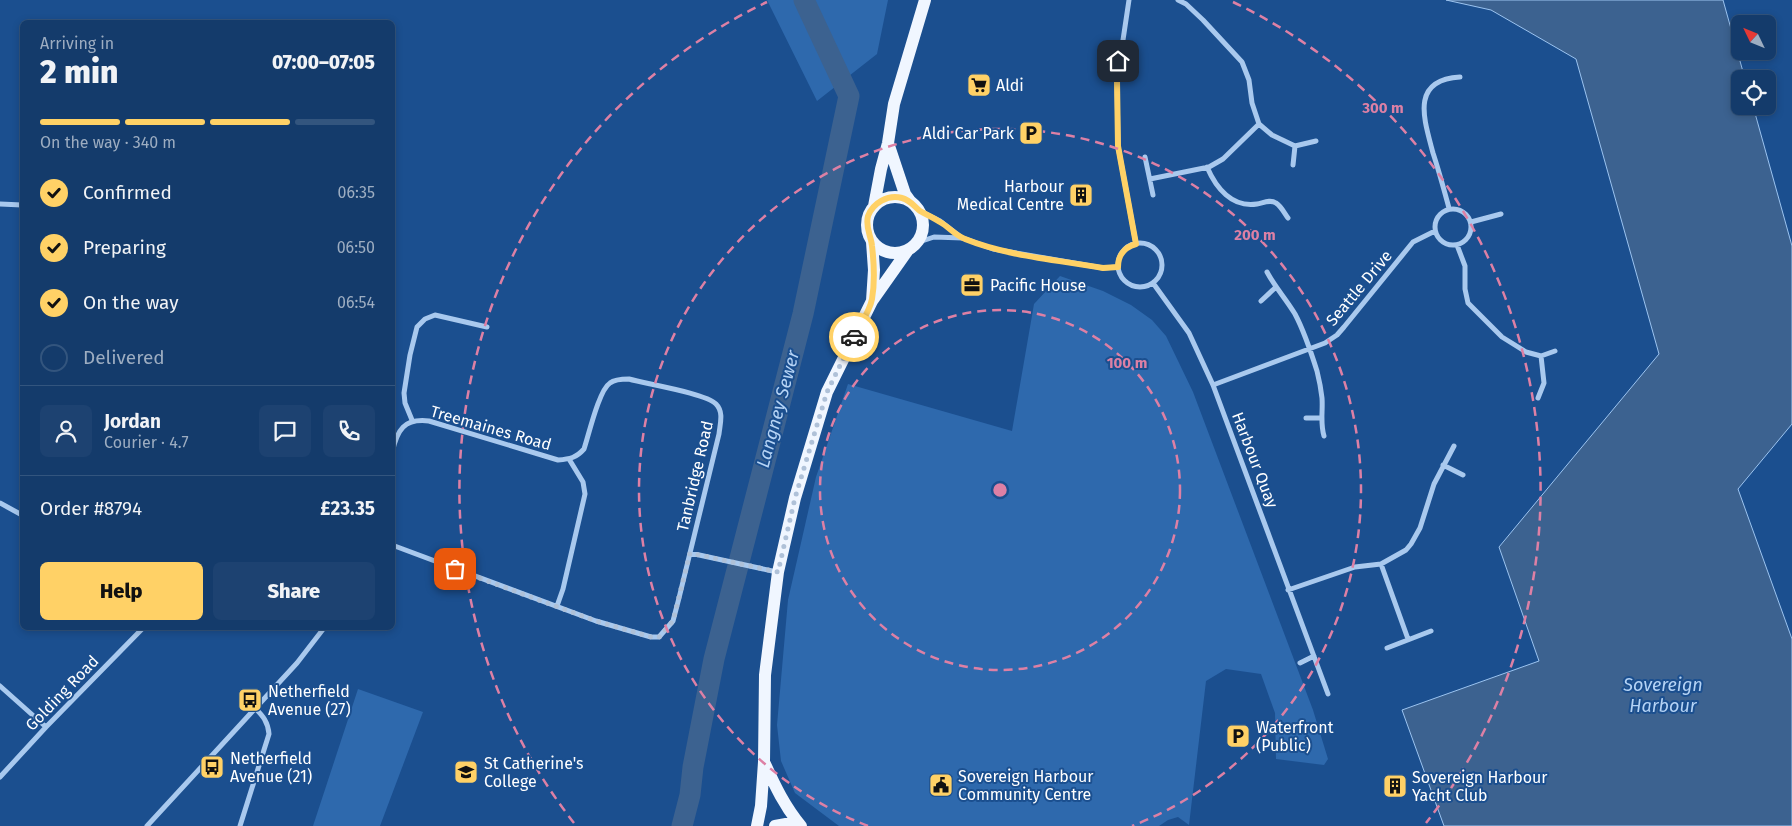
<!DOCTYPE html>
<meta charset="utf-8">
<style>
:root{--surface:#143b6b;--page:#1d4271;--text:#f1f3f6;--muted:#9dadc1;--line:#33557e;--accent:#ffd166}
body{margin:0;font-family:"Fira Sans",sans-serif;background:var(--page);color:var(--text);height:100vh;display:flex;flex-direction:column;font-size:19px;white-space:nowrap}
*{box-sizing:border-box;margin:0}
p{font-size:16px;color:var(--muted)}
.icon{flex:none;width:28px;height:28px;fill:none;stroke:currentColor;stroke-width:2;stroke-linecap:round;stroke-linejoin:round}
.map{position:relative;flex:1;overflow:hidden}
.drawer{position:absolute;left:20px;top:20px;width:375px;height:610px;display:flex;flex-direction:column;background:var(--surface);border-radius:8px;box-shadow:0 2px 8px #0003,0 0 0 1px var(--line)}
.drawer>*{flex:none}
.needle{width:32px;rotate:313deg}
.tools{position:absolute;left:1731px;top:15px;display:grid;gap:10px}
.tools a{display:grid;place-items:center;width:45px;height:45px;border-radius:8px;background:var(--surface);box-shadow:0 2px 8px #0003,0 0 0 1px var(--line);font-size:25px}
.pin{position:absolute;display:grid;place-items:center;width:42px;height:42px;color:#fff;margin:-21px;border-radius:10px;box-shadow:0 2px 8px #0006}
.courier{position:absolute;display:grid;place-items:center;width:50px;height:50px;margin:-25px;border:4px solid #ffd166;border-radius:50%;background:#fff;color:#222;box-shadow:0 1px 6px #0007}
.headline em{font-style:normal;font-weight:800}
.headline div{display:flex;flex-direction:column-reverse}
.headline{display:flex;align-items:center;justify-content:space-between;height:85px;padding:0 20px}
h1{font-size:32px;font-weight:800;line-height:38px}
.bar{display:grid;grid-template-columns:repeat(4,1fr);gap:8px 5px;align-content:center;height:60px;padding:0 20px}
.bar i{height:6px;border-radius:4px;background:var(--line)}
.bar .active{background:var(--accent)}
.bar p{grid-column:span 4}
.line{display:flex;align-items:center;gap:12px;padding:0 20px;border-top:1px solid var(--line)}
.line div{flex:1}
.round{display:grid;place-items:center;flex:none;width:52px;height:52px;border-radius:8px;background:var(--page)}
ol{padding:0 20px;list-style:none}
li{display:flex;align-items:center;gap:15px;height:55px}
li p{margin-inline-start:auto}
li .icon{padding:5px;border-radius:50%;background:var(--accent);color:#111;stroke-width:4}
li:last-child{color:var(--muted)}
li i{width:28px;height:28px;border:2px solid var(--line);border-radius:50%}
.action{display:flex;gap:10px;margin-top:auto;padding:10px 20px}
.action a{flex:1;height:58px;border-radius:8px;background:var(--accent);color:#111;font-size:20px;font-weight:800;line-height:58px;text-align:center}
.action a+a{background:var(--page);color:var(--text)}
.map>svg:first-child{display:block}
.green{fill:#2e69ad}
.water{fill:#3c6290;stroke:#9cc4f0}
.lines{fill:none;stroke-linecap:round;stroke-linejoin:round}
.river{stroke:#3c6290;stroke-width:21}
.minor{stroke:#a9c9ee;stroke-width:5}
.primary{stroke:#f0f6ff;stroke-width:12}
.done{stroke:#afc1d8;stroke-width:5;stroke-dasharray:0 9}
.route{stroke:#ffd166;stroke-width:6}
.ring{fill:none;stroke:#dd80a5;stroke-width:2.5;stroke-dasharray:9 6}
.labels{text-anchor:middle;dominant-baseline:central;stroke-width:4;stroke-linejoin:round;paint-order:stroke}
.poi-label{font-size:16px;fill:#fff;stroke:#1b4f8f;text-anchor:start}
.street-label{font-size:16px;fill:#fff;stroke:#1b4f8f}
.water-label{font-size:18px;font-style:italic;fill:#b5d3f5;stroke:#1b4f8f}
.centre{fill:#dd80a5;stroke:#1b4f8f;stroke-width:2.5}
.ring-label{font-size:15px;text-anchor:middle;font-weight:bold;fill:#dd80a5;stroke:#1b4f8f;stroke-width:4;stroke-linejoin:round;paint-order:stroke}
</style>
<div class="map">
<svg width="1792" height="826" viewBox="0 0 1792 826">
<rect width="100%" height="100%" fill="#1b4f8f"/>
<path class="green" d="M767 0H888L877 54 817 101Z
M1060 276 1103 291 1131 305 1152 320 1166 336 1193 392 1313 710 1328 759 1324 765 1276 759 1275 713 1261 674 1226 669 1206 681 1189 825 1178 817 1168 820 1159 826H839L795 793 781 761 777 725 788 600 816 477 848 384 1012 431 1034 304Z
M358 689 423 712 380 826H313Z"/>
<path class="water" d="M1446 0H1723L1745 79H1740V106H1753L1792 246V424L1738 489 1792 639V826H1444L1402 710 1539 661 1499 547 1659 354 1576 59 1491 10Z"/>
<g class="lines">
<path class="river" d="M682 826 690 795 693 767 714 659 803 314 849 96 804 0"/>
<path class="minor" d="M1129 0 1117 80 1118 146 1136 244
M1178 0 1186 4 1203 20 1242 62 1249 80 1252 103 1259 124 1272 135 1295 146 1316 141
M1145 157 1153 195
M1293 165 1295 146
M1207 167C1216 188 1232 208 1257 204 1263 203 1270 199 1276 203 1281 206 1285 214 1288 218
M1150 179 1209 167 1223 159 1259 124
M0 204 22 205
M1449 208C1444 190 1439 171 1433 153 1424 119 1410 80 1460 77
M1435 227a18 18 0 1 1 36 0a18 18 0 1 1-36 0Z
M918 210 940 221 962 238
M1471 222 1501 214
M916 243 934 237 963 238 993 249 1103 268 1118 267
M1118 265a22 22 0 1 1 44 0a22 22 0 1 1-44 0Z
M1457 245 1465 266V289L1468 303 1502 337 1526 352 1541 356 1555 351
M1267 272C1275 287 1286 299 1295 314 1304 331 1311 352 1317 371 1319 379 1321 389 1322 398 1323 411 1320 423 1324 436
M1153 283 1189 333 1213 385 1328 694
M1261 301 1276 287
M1213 385 1325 343 1337 335 1344 327 1413 242 1435 231
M1538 398 1544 383 1541 356
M1306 418H1322
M412 420 405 403 404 393 410 355 417 327 425 319 435 315 487 327
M392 453C397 430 404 418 429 421L558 460C570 459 576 458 584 449 589 434 599 390 610 383 615 379 623 379 629 379 646 384 705 393 716 404 724 412 720 424 719 434L679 598 673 621 659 637H651L596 621 392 545
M1443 465 1463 475
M0 503 22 515
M690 553 777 572
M1381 564 1408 639
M1288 590 1355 567 1381 564 1406 550 1411 544 1420 528 1434 484 1454 446
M557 606 563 589 585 494 583 482 569 459
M1387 648 1431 631
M1300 663 1314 656
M0 686 46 727
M0 777 46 727 143 628
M147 826 297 663 324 628
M240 826 269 734C268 722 263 716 255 708"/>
<path class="primary" d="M888 143 905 194 910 201
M867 225a28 28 0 1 1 56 0a28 28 0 1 1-56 0Z
M874 206 881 169 888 143 894 104 925 0
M872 301 874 270 872 242
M765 764C775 786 785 807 801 826
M757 826 761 806 764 762 765 675 778 572 795 498 827 392 872 301 908 250
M775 826 786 824 799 826"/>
</g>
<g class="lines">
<path class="done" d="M455 569 596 621 651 637H659L673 621 690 553 778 572 795 498 827 392 854 337"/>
<path class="route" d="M854 337C860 325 870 311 872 299 875 282 874 263 872 246 871 235 865 228 868 216 873 203 888 194 902 198 910 200 914 206 920 211 927 215 934 218 940 222 949 227 956 236 965 239 1007 256 1058 260 1103 268L1118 267C1118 255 1125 247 1136 244L1118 146 1117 80 1118 61"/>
</g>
<g class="ring">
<circle cx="1000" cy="490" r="180"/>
<path d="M868 826A361 361 0 1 1 1132 826"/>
<path d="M574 823A541 541 0 0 1 767 2M1233 2A541 541 0 0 1 1426 823"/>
</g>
<defs>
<g id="supermarket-square" transform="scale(1.25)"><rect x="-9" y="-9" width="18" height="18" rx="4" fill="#ffd166" stroke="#1b4f8f"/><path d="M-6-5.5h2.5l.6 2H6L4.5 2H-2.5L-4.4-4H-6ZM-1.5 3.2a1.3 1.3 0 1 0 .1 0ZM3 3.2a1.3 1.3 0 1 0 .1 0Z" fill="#111"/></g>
<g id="parking-square" transform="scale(1.25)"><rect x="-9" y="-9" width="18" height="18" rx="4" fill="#ffd166" stroke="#1b4f8f"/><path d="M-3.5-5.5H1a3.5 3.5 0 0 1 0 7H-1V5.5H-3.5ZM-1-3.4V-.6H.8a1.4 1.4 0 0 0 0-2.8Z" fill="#111"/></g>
<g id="building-square" transform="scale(1.25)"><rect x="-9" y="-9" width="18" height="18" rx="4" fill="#ffd166" stroke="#1b4f8f"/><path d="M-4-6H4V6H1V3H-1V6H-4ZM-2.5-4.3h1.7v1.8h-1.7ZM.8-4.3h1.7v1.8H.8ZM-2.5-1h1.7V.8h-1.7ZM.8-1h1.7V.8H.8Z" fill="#111"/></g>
<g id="office-square" transform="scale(1.25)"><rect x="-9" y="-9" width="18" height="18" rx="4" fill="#ffd166" stroke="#1b4f8f"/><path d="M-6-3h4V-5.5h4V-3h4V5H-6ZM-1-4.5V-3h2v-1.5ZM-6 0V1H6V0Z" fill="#111"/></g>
<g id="bus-square" transform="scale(1.25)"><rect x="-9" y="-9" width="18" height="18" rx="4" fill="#ffd166" stroke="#1b4f8f"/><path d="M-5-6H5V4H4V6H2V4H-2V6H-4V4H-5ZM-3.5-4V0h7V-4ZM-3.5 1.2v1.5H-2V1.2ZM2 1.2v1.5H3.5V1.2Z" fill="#111"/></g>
<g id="school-square" transform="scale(1.25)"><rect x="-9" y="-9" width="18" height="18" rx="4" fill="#ffd166" stroke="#1b4f8f"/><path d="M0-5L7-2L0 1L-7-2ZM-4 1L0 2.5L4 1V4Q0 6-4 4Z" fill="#111"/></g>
<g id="civic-square" transform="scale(1.25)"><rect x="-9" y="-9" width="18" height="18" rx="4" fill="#ffd166" stroke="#1b4f8f"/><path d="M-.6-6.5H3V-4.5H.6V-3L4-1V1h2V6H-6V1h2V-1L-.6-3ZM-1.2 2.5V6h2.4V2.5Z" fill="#111"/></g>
</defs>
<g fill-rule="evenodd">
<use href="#supermarket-square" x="979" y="85"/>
<use href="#parking-square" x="1031" y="133"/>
<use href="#building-square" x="1081" y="195"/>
<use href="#office-square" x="972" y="285"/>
<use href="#bus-square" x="250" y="700"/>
<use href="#parking-square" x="1238" y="736"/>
<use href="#bus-square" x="212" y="767"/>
<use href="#school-square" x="466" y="772"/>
<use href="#civic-square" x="941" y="785"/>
<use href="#building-square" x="1395" y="786"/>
</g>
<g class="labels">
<g class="poi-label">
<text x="996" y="85">Aldi</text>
<text x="1014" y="133" text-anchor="end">Aldi Car Park</text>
<text x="1064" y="186" text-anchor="end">Harbour<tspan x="1064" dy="18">Medical Centre</tspan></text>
<text x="990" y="285">Pacific House</text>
<text x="268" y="691">Netherfield<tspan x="268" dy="18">Avenue (27)</tspan></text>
<text x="1256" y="727">Waterfront<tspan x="1256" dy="18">(Public)</tspan></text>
<text x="230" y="758">Netherfield<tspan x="230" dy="18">Avenue (21)</tspan></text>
<text x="484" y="763">St Catherine's<tspan x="484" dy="18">College</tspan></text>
<text x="958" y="776">Sovereign Harbour<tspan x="958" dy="18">Community Centre</tspan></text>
<text x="1412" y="777">Sovereign Harbour<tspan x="1412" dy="18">Yacht Club</tspan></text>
</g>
<g class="street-label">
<text transform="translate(1359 288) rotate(-50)">Seattle Drive</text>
<text transform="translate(491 428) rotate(16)">Treemaines Road</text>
<text transform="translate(1255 460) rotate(69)">Harbour Quay</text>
<text transform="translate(695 476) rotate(-77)">Tanbridge Road</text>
<text transform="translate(62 693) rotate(-46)">Golding Road</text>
</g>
<g class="water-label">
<text transform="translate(778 409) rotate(-75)">Langney Sewer</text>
<text x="1663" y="685">Sovereign<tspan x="1663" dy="21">Harbour</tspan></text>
</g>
</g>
<circle cx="1000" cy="490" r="8" class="centre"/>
<g class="ring-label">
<text x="1383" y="113">300 m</text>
<text x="1255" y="240">200 m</text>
<text x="1127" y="368">100 m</text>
</g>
</svg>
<div class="tools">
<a><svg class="needle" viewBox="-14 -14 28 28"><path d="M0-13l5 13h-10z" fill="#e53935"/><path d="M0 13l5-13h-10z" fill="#9dadc1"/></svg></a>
<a><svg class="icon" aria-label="locate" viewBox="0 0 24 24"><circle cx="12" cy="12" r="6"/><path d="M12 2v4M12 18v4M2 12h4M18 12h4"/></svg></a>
</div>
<div class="pin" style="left:455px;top:569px;background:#ea580c"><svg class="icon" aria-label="bag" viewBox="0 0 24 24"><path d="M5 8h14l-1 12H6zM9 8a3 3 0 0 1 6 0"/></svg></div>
<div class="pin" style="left:1118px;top:61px;background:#1f2937"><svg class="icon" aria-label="home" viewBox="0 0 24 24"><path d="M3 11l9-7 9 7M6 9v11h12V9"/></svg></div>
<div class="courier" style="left:854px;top:337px"><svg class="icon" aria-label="car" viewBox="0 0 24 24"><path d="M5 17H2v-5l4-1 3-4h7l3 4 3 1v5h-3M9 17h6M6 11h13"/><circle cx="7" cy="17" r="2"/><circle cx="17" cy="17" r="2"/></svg></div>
<section class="drawer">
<div class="headline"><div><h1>2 min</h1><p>Arriving in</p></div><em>07:00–07:05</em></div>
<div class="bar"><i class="active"></i><i class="active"></i><i class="active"></i><i></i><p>On the way · 340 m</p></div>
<ol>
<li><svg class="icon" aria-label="check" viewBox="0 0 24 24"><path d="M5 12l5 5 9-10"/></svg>Confirmed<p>06:35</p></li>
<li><svg class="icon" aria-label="check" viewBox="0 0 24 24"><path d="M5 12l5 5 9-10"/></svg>Preparing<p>06:50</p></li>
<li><svg class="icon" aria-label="check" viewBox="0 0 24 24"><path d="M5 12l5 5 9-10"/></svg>On the way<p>06:54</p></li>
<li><i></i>Delivered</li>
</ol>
<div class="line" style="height:90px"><a class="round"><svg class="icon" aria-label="person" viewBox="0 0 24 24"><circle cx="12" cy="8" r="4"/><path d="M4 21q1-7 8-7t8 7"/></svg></a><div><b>Jordan</b><p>Courier · 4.7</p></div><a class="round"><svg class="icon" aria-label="chat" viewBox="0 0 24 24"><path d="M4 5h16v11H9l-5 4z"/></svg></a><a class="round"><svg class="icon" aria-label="phone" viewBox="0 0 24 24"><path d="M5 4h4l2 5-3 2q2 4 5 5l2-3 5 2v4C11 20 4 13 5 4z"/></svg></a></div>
<div class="line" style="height:65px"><div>Order #8794</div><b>£23.35</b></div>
<div class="action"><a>Help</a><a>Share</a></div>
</section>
</div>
